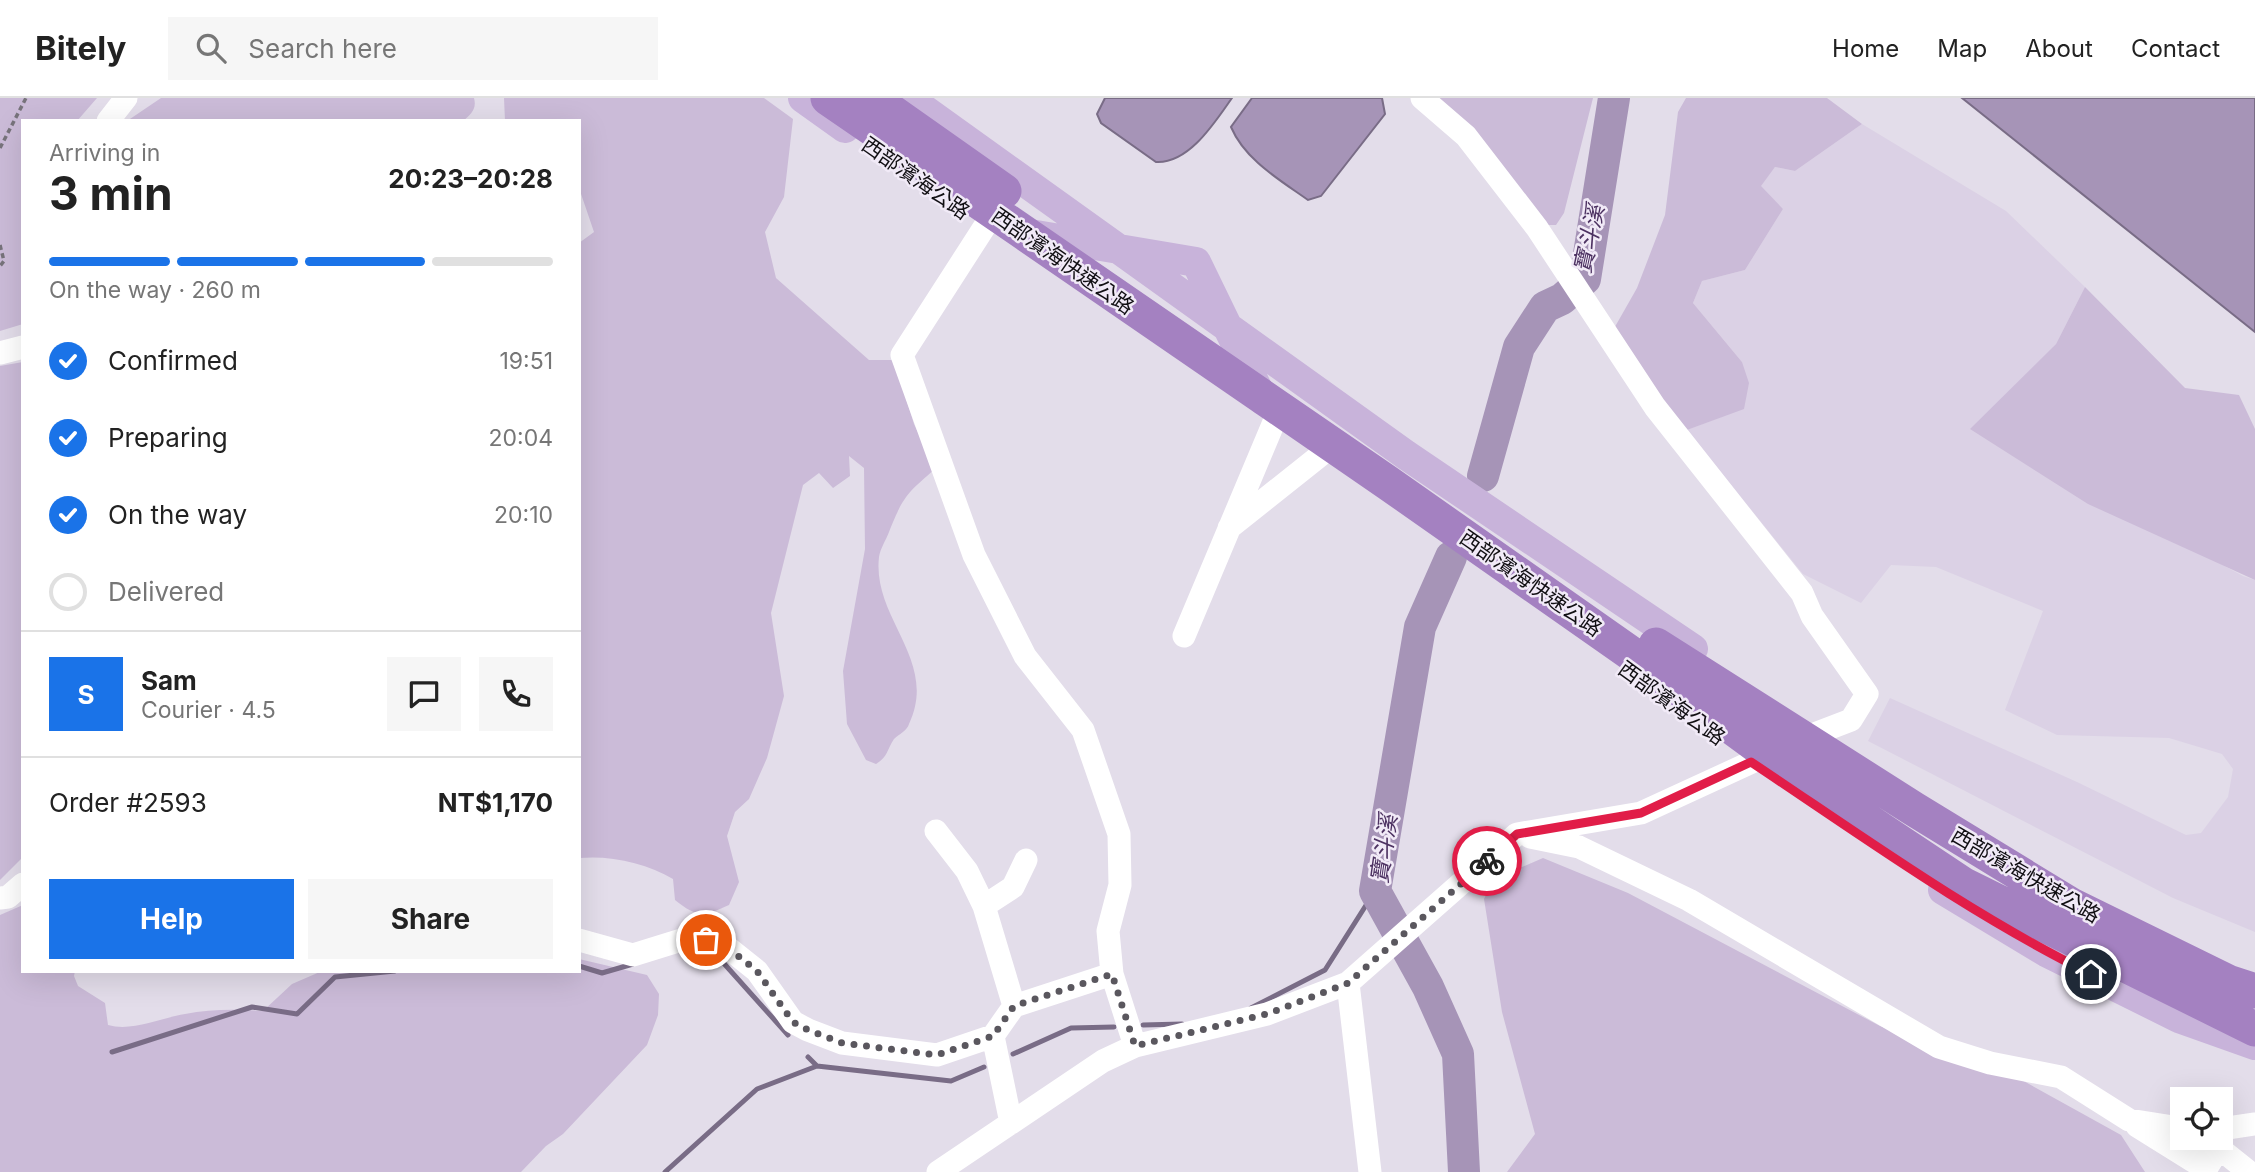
<!DOCTYPE html>
<meta charset="utf-8">
<style>
:root{--surface:#fff;--page:#f6f6f6;--text:#222;--muted:#767676;--line:#e0e0e0;--accent:#1a73e8}
body{margin:0;font-family:Inter,"Noto Sans TC",sans-serif;background:var(--page);color:var(--text);height:100vh;display:flex;flex-direction:column;font-size:26px;white-space:nowrap}
*{box-sizing:border-box;margin:0}
p{font-size:23px;color:var(--muted)}
.icon{flex:none;width:38px;height:38px;fill:none;stroke:currentColor;stroke-width:2;stroke-linecap:round;stroke-linejoin:round}
.map{position:relative;flex:1;overflow:hidden}
.panel{position:absolute;left:21px;top:21px;width:560px;height:854px;display:flex;flex-direction:column;background:var(--surface);border-radius:0px;box-shadow:0 7px 28px #0002}
.panel>*{flex:none}
.fabs{position:absolute;left:2170px;top:989px;display:grid;gap:14px}
.fabs a{display:grid;place-items:center;width:63px;height:63px;border-radius:0px;background:var(--surface);box-shadow:0 7px 28px #0002;font-size:35px}
.pin{position:absolute;display:grid;place-items:center;width:60px;height:60px;color:#fff;margin:-30px;border:4px solid #fff;border-radius:50%;box-shadow:0 2px 7px #0007}
.courier{position:absolute;display:grid;place-items:center;width:70px;height:70px;margin:-35px;border:5px solid #e11d48;border-radius:50%;background:#fff;color:#222;box-shadow:0 2px 9px #0007}
.summary em{font-style:normal;font-weight:700}
.summary div{display:flex;flex-direction:column-reverse}
.summary{display:flex;align-items:center;justify-content:space-between;height:119px;padding:0 28px}
h1{font-size:46px;font-weight:700;line-height:52px}
.bar{display:grid;grid-template-columns:repeat(4,1fr);gap:10px 7px;align-content:center;height:84px;padding:0 28px}
.bar i{height:9px;border-radius:5px;background:var(--line)}
.bar .on{background:var(--accent)}
.bar p{grid-column:span 4}
.line{display:flex;align-items:center;gap:18px;padding:0 28px;border-top:2px solid var(--line)}
.line div{flex:1}
.round{display:grid;place-items:center;flex:none;width:74px;height:74px;border-radius:0px;background:var(--page)}
ol{padding:0 28px;list-style:none}
li{display:flex;align-items:center;gap:21px;height:77px}
li p{margin-inline-start:auto}
li .icon{padding:7px;border-radius:50%;background:var(--accent);color:#fff;stroke-width:4}
li:last-child{color:var(--muted)}
li i{width:38px;height:38px;border:4px solid var(--line);border-radius:50%}
.button{display:flex;gap:14px;margin-top:auto;padding:14px 28px}
.button a{flex:1;height:80px;border-radius:0px;background:var(--accent);color:#fff;font-size:28px;font-weight:700;line-height:80px;text-align:center}
.button a+a{background:var(--page);color:var(--text)}
header{display:flex;align-items:center;gap:42px;box-sizing:border-box;height:98px;padding:0 35px;background:var(--surface);border-bottom:2px solid var(--line)}
header strong{font-size:33px}
nav{display:flex;gap:38px;margin-inline-start:auto;font-size:24px}
.search{width:490px;height:63px;background:var(--page);display:flex;align-items:center;gap:18px;box-sizing:border-box;padding:0 24px;border-radius:0px;color:var(--muted);font-size:26px}
.map>svg:first-child{display:block}
.built{fill:#dbd1e5}
.green{fill:#cbbbd8}
.water{fill:#a694b7;stroke:#796c86;stroke-width:2}
.lines{fill:none;stroke-linecap:round;stroke-linejoin:round}
.stream{stroke:#796c86;stroke-width:5}
.river{stroke:#a694b7;stroke-width:32}
.path{stroke:#77737b;stroke-width:3.5;stroke-dasharray:5 3.5;stroke-linecap:butt}
.minor{stroke:#fff;stroke-width:23}
.major{stroke:#c8b3da;stroke-width:30}
.highway{stroke:#a481c1;stroke-width:35}
.done{stroke:#5a575e;stroke-width:7;stroke-dasharray:0 12.6}
.route{stroke:#e11d48;stroke-width:9}
.labels{text-anchor:middle;dominant-baseline:central;stroke-width:5;stroke-linejoin:round;paint-order:stroke}
.street-label{font-size:21px;fill:#110f13;stroke:#f1eaf7}
.water-label{font-size:23px;font-style:italic;fill:#4d3262;stroke:#f1eaf7}
</style>
<header>
<strong>Bitely</strong>
<div class="search"><svg class="icon" aria-label="search" viewBox="0 0 24 24"><circle cx="10" cy="10" r="6"/><path d="M15 15l6 6"/></svg>Search here</div>
<nav><a>Home</a><a>Map</a><a>About</a><a>Contact</a></nav>
</header>
<div class="map">
<svg width="2255" height="1074" viewBox="0 0 2255 1074">
<rect width="100%" height="100%" fill="#e3ddea"/>
<path class="built" d="M1862 26 2006 113 2085 189 2056 246 1971 331 2243 478 2255 482V834L2173 800 1868 643 1890 600 2077 684 2186 737 2201 735 2228 699 2233 671 2222 656 2169 640 2057 637 2005 612 2043 513 1936 469 1891 467 1861 505 1803 476 1687 332 1729 316 1742 264 1693 205 1702 183 1745 172 1783 111 1760 88 1775 69 1795 73Z"/>
<path class="green" d="M0 0H97L77 23H23V226L0 233Z
M161 0H474C477 11 471 16 463 23H127Z
M504 0H764L793 21 784 99 765 134 776 180 869 262H894L914 326 935 371C906 396 903 399 889 434 886 442 880 451 879 459 872 521 939 562 909 626 907 633 899 636 894 641 887 651 888 659 876 666L866 662 847 626 843 573 865 451 864 370 849 358 850 378 833 390 819 375 803 387 771 515 784 598 767 660 749 701 735 714 727 738 739 784 729 807C705 818 697 820 675 802L673 781C647 765 610 757 579 760V145L594 134 579 90V23H505Z
M1431 0H1593L1564 115 1556 127H1548Z
M1686 0H1827L1862 26 1795 73 1775 69 1761 88 1783 111 1745 172 1702 183 1693 205 1742 264 1749 285 1744 311 1687 332 1651 295 1612 234 1637 190 1665 117 1678 14Z
M2085 189 2185 290 2239 297 2255 331V482L2088 406 1970 331 2056 246Z
M23 264V759L0 782V268Z
M1543 760 1628 795 1880 928 2009 975 2121 1037 2145 1074H1507L1535 1036 1502 914 1484 801 1494 781Z
M23 807V873H75L74 878 78 888 105 905 108 927C132 934 160 920 185 916 210 911 237 911 263 913L292 886 322 873H579V861L647 877 659 896 658 917 647 947 563 1036 546 1048 521 1074H0V817Z"/>
<path class="water" d="M1105 0H1232C1215 24 1189 66 1156 64L1101 25 1097 16Z
M1252 0H1382L1385 16 1321 98 1308 102C1280 82 1245 62 1231 29Z
M1962 0H2255V234Z"/>
<g class="lines">
<path class="stream" d="M711 851 788 937
M579 868 602 875 633 866
M1251 910 1325 872 1375 793
M1143 927 1182 926
M112 954 252 909 297 916 335 879 395 873
M1013 956 1071 930 1114 929
M808 959 817 968
M665 1074 757 991 817 968 951 983 984 969"/>
<path class="river" d="M1483 378 1519 249 1545 209 1562 201 1585 181 1614 0
M1451 459 1420 529 1375 793 1428 889 1458 956 1464 1074"/>
<path class="path" d="M0 50 26 0
M0 147 4 163 0 168"/>
<path class="minor" d="M1422 0 1466 38 1537 130 1655 309 1802 495 1812 518 1867 596 1851 622 1817 635
M108 23 126 0
M985 128 902 257 974 457 1025 558 1083 632 1119 736 1120 787 1108 833 1112 876 1135 948
M0 255 23 249
M1229 430 1322 356
M1184 538 1274 324
M936 733 967 773 984 808
M1530 739 1579 749 1689 802 1939 949 1990 965 2061 979 2129 1022 2167 1028 2182 1035
M0 800 8 799 23 786
M579 842 633 857 691 839 722 845 757 873 793 924 808 932 842 945 937 957 993 938
M1348 885 1370 1074
M1014 908 984 808 1013 789 1026 762
M1011 1025 993 938 1014 908 1112 876
M2137 1028 2206 1071 2219 1050
M2221 1031 2255 1026
M2194 1040 2219 1050 2249 1074
M938 1074 1103 963 1135 948 1267 916 1348 885 1517 736 1641 715 1754 663"/>
<path class="major" d="M803 0 845 30
M908 0 1406 357 1693 551
M1024 135 1196 164 1263 302
M1943 792 2046 854 2179 920 2255 947"/>
<path class="highway" d="M828 0 1388 385 1636 559 1782 666 1964 787 2255 931
M872 0 1004 93
M1656 547 1914 711 2071 807 2228 884 2255 893"/>
</g>
<g class="lines">
<path class="done" d="M706 842 722 845 757 873 793 924 808 932 842 945 937 957 993 938 1014 908 1112 876 1135 948 1267 916 1348 885 1487 763"/>
<path class="route" d="M1487 763 1517 736 1641 715 1751 664C1862 738 1971 817 2091 876"/>
</g>
<g class="labels">
<g class="street-label">
<text transform="translate(916 80) rotate(35)">西部濱海公路</text>
<text transform="translate(1063 163) rotate(35)">西部濱海快速公路</text>
<text transform="translate(1531 485) rotate(35)">西部濱海快速公路</text>
<text transform="translate(1672 605) rotate(36)">西部濱海公路</text>
<text transform="translate(2026 777) rotate(30)">西部濱海快速公路</text>
</g>
<g class="water-label">
<text transform="translate(1589 141) rotate(-78)">寶斗溪</text>
<text transform="translate(1384 751) rotate(-82)">寶斗溪</text>
</g>
</g>
</svg>
<div class="fabs">
<a><svg class="icon" aria-label="locate" viewBox="0 0 24 24"><circle cx="12" cy="12" r="6"/><path d="M12 2v4M12 18v4M2 12h4M18 12h4"/></svg></a>
</div>
<div class="pin" style="left:706px;top:842px;background:#ea580c"><svg class="icon" aria-label="bag" viewBox="0 0 24 24"><path d="M5 8h14l-1 12H6zM9 8a3 3 0 0 1 6 0"/></svg></div>
<div class="pin" style="left:2091px;top:876px;background:#1f2937"><svg class="icon" aria-label="home" viewBox="0 0 24 24"><path d="M3 11l9-7 9 7M6 9v11h12V9"/></svg></div>
<div class="courier" style="left:1487px;top:763px"><svg class="icon" aria-label="bike" viewBox="0 0 24 24"><circle cx="6" cy="16" r="4"/><circle cx="18" cy="16" r="4"/><path d="M6 16l4-8h5l3 8M10 8l3 8H6M13 5h3"/></svg></div>
<section class="panel">
<div class="summary"><div><h1>3 min</h1><p>Arriving in</p></div><em>20:23–20:28</em></div>
<div class="bar"><i class="on"></i><i class="on"></i><i class="on"></i><i></i><p>On the way · 260 m</p></div>
<ol>
<li><svg class="icon" aria-label="check" viewBox="0 0 24 24"><path d="M5 12l5 5 9-10"/></svg>Confirmed<p>19:51</p></li>
<li><svg class="icon" aria-label="check" viewBox="0 0 24 24"><path d="M5 12l5 5 9-10"/></svg>Preparing<p>20:04</p></li>
<li><svg class="icon" aria-label="check" viewBox="0 0 24 24"><path d="M5 12l5 5 9-10"/></svg>On the way<p>20:10</p></li>
<li><i></i>Delivered</li>
</ol>
<div class="line" style="height:126px"><b class="round" style="background:var(--accent);color:#fff">S</b><div><b>Sam</b><p>Courier · 4.5</p></div><a class="round"><svg class="icon" aria-label="chat" viewBox="0 0 24 24"><path d="M4 5h16v11H9l-5 4z"/></svg></a><a class="round"><svg class="icon" aria-label="phone" viewBox="0 0 24 24"><path d="M5 4h4l2 5-3 2q2 4 5 5l2-3 5 2v4C11 20 4 13 5 4z"/></svg></a></div>
<div class="line" style="height:91px"><div>Order #2593</div><b>NT$1,170</b></div>
<div class="button"><a>Help</a><a>Share</a></div>
</section>
</div>
